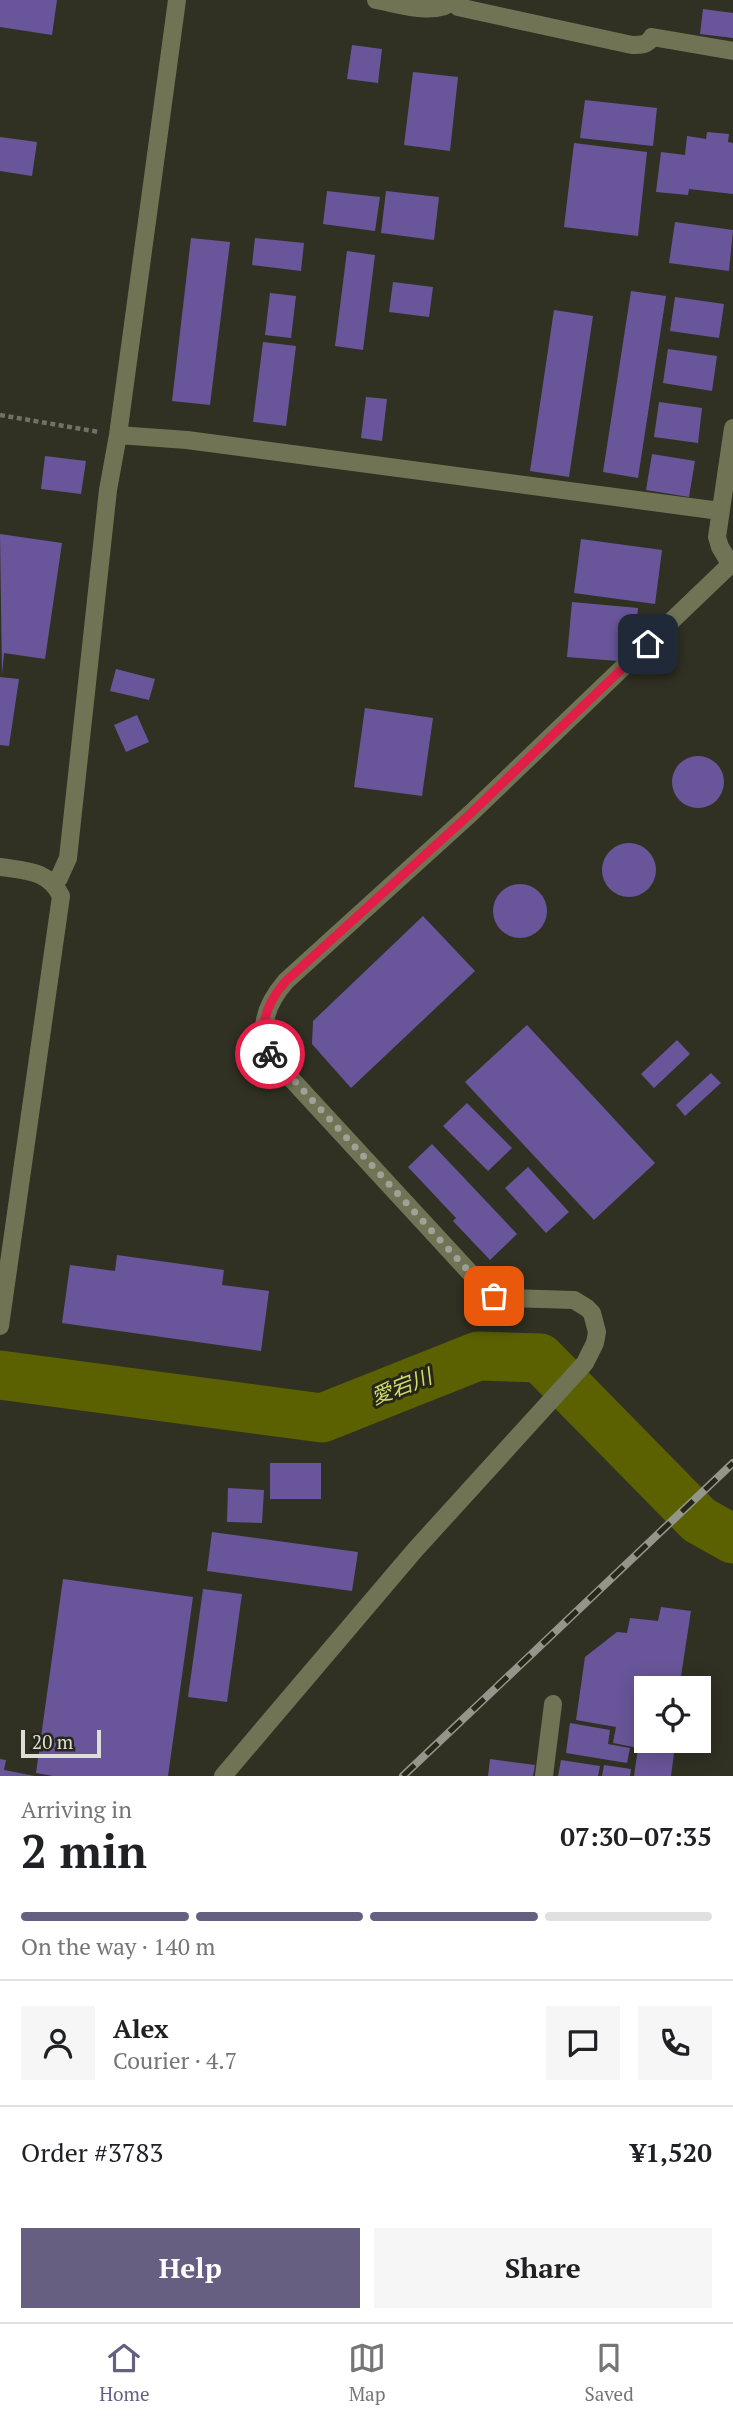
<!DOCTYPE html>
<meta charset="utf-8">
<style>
:root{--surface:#fff;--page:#f6f6f6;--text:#202124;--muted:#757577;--line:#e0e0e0;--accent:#665f82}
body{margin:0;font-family:"PT Serif","Noto Sans JP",serif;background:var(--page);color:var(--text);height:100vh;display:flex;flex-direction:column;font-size:26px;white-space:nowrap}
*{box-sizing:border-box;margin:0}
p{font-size:23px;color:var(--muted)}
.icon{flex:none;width:38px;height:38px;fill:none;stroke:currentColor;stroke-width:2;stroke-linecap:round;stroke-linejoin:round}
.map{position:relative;height:1776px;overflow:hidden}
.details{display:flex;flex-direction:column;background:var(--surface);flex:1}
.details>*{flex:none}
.buttons{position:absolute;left:634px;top:1676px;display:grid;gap:14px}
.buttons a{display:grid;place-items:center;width:77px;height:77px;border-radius:0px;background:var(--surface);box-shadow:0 4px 18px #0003;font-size:35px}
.scale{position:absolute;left:21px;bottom:18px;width:80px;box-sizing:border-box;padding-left:7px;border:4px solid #ddded5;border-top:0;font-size:19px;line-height:24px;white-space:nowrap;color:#ddded5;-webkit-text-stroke:5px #262719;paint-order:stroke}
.pin{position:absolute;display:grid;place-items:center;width:60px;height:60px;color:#fff;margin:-30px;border-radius:14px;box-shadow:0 4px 10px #0006}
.courier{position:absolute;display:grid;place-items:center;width:70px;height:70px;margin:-35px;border:5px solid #e11d48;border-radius:50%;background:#fff;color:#222;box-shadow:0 2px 9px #0007}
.overview em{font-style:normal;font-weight:800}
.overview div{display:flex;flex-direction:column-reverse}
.overview{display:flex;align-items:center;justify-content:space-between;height:119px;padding:0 21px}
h1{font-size:46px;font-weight:800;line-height:52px}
.bar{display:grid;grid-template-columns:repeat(4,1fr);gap:10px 7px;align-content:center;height:84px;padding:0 21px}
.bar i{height:9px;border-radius:5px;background:var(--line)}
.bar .current{background:var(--accent)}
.bar p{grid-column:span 4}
.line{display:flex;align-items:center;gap:18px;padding:0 21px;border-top:2px solid var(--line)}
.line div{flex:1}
.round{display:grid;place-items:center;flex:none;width:74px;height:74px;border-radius:0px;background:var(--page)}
.cta{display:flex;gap:14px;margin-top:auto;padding:14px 21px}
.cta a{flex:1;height:80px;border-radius:0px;background:var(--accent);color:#fff;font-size:28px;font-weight:800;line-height:80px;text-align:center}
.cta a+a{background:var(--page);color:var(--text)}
.menu{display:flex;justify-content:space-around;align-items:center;height:98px;border-top:2px solid var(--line);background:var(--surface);font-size:19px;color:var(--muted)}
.menu a{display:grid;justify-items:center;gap:4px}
.menu .current{color:var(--accent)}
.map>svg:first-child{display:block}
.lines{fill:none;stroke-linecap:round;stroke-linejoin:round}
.river{stroke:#5b6000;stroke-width:49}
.building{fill:#69569a}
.path{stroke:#717265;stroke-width:4.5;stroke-dasharray:5 3.5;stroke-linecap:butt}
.minor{stroke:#717454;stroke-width:18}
.rail-casing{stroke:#95968b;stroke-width:8}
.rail{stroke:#262719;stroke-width:5;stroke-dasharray:16;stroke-linecap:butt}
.done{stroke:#a0a197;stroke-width:7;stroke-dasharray:0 12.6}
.route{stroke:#e11d48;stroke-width:9}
.labels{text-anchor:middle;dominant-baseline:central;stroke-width:6;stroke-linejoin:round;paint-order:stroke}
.water-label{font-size:21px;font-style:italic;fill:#d1db6c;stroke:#262719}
</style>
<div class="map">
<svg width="733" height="1776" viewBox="0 0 733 1776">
<rect width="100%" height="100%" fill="#303123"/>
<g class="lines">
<path class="river" d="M0 1375 322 1418 478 1356 540 1358 699 1520 733 1539"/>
</g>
<path class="building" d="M0 0H57L52 35 0 27Z
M703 9 733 13V38L700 34Z
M352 45 382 49 378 83 347 79Z
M413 72 458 77 450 151 404 145Z
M585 100 657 108 653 146 580 138Z
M707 132 729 134 728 142 733 143V194L689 189 688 195 656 192 661 152 685 155 687 136 706 139Z
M0 137 37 142 32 176 0 171Z
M574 143 647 152 638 236 564 227Z
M327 191 380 197 375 231 323 224Z
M386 191 439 197 434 240 381 233Z
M675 222 733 230 729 271 669 263Z
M191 238 230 242 210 405 172 401Z
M255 238 304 243 301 271 252 265Z
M347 251 375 255 363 350 335 346Z
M393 282 433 287 429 317 389 312Z
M631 291 666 296 638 478 603 472Z
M270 293 296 296 291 338 265 335Z
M675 297 724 304 719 338 670 331Z
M554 310 593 316 569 477 530 471Z
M263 342 296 346 286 426 253 422Z
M668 349 717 356 712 391 663 383Z
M366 397 387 399 382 441 361 438Z
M659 402 702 408 698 443 654 437Z
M652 454 695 461 689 497 646 490Z
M45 456 86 461 81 494 41 489Z
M0 534 62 543 45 659 4 653 2 675Z
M581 539 662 550 655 604 574 593Z
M572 602 638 608 635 643 618 661 567 657Z
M116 669 155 679 149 700 110 691Z
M0 677 19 679 9 746 0 745Z
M365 708 433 718 422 796 354 787Z
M137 715 149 742 126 752 114 725Z
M672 782a26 26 0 1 1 52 0a26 26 0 1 1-52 0Z
M602 870a27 27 0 1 1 54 0a27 27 0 1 1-54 0Z
M493 911a27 27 0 1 1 54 0a27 27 0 1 1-54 0Z
M423 916 475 971 351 1088 312 1044 313 1021Z
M527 1025 655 1163 594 1220 465 1082Z
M677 1040 690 1054 654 1088 641 1074Z
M711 1073 721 1083 685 1116 676 1105Z
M467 1103 512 1148 488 1171 443 1126Z
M432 1144 517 1234 490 1260 453 1221 456 1218 408 1167Z
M528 1167 569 1212 546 1233 505 1188Z
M117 1255 224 1270 222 1285 269 1291 261 1351 62 1323 70 1265 115 1271Z
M270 1463H321V1499H270Z
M228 1488 264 1490 262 1523 227 1522Z
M212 1532 358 1552 352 1591 207 1571Z
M63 1579 193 1597 168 1776H53L36 1773Z
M203 1589 242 1594 227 1702 188 1697Z
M661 1607 691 1611 679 1689H646V1741H671L670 1751 674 1753 671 1776H634L638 1748 613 1743 616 1727 576 1720 585 1657 617 1632 627 1633 630 1618 658 1621Z
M570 1723 610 1730 608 1744 630 1748 627 1763 566 1753Z
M0 1759 6 1760 4 1770 35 1776H0Z
M490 1759 535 1765 533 1776H488Z
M561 1760 600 1766 598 1776H558Z
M604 1765 631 1769 630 1776H602Z"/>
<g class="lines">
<path class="path" d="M0 415 99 432"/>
<path class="minor" d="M376 0C399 4 436 17 455 0
M454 2 458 7 632 45C641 45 648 45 652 37L733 51
M118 435 187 440 720 511
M731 565 720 547 717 537 733 428
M0 867C26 871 48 870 61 896L0 1326
M53 884 59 878 68 858 108 490 118 435 177 0
M223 1776 415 1550 585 1363 595 1343 597 1332 592 1313 587 1308 574 1300 504 1298 494 1296 485 1289 272 1058C256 1030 266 1004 286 981L470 814 733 562
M544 1776 553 1704"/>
<g class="rail-casing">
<path id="rail" d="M403 1776 733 1463"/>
</g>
<use href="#rail" class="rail"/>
</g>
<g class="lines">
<path class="done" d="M270 1054 485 1289 494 1296"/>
<path class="route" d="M270 1054C257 1027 267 1002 286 981L470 814 648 644"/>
</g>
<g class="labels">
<g class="water-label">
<text transform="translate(401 1386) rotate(-21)">愛宕川</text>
</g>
</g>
</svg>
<div class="buttons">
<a><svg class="icon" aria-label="locate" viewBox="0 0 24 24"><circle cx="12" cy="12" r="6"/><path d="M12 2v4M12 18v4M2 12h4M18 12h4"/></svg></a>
</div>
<div class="scale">20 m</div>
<div class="pin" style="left:494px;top:1296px;background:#ea580c"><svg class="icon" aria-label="bag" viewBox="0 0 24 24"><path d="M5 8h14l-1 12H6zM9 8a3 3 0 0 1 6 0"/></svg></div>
<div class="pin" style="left:648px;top:644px;background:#1f2937"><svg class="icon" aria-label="home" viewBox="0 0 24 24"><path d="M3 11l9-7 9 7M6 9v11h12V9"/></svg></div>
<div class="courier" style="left:270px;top:1054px"><svg class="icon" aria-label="bike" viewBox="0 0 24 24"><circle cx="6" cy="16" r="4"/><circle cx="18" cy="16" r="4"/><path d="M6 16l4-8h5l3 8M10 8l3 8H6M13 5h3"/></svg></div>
</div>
<section class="details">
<div class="overview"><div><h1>2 min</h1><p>Arriving in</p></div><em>07:30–07:35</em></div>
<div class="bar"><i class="current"></i><i class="current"></i><i class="current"></i><i></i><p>On the way · 140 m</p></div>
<div class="line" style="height:126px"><a class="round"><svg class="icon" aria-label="person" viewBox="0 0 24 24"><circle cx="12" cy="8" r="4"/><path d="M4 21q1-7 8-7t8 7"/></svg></a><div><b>Alex</b><p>Courier · 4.7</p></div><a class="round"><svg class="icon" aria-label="chat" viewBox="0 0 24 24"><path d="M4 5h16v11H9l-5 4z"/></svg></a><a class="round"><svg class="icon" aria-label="phone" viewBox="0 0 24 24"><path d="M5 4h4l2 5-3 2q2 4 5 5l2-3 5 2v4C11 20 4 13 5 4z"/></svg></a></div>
<div class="line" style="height:91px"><div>Order #3783</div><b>¥1,520</b></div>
<div class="cta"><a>Help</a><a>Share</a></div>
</section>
<nav class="menu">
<a class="current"><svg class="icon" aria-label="home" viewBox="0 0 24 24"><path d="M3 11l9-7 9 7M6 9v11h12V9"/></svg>Home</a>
<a><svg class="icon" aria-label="map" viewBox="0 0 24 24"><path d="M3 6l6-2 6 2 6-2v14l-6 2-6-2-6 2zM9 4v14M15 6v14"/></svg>Map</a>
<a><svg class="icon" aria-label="saved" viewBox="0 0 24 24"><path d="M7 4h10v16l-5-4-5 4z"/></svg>Saved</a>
</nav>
